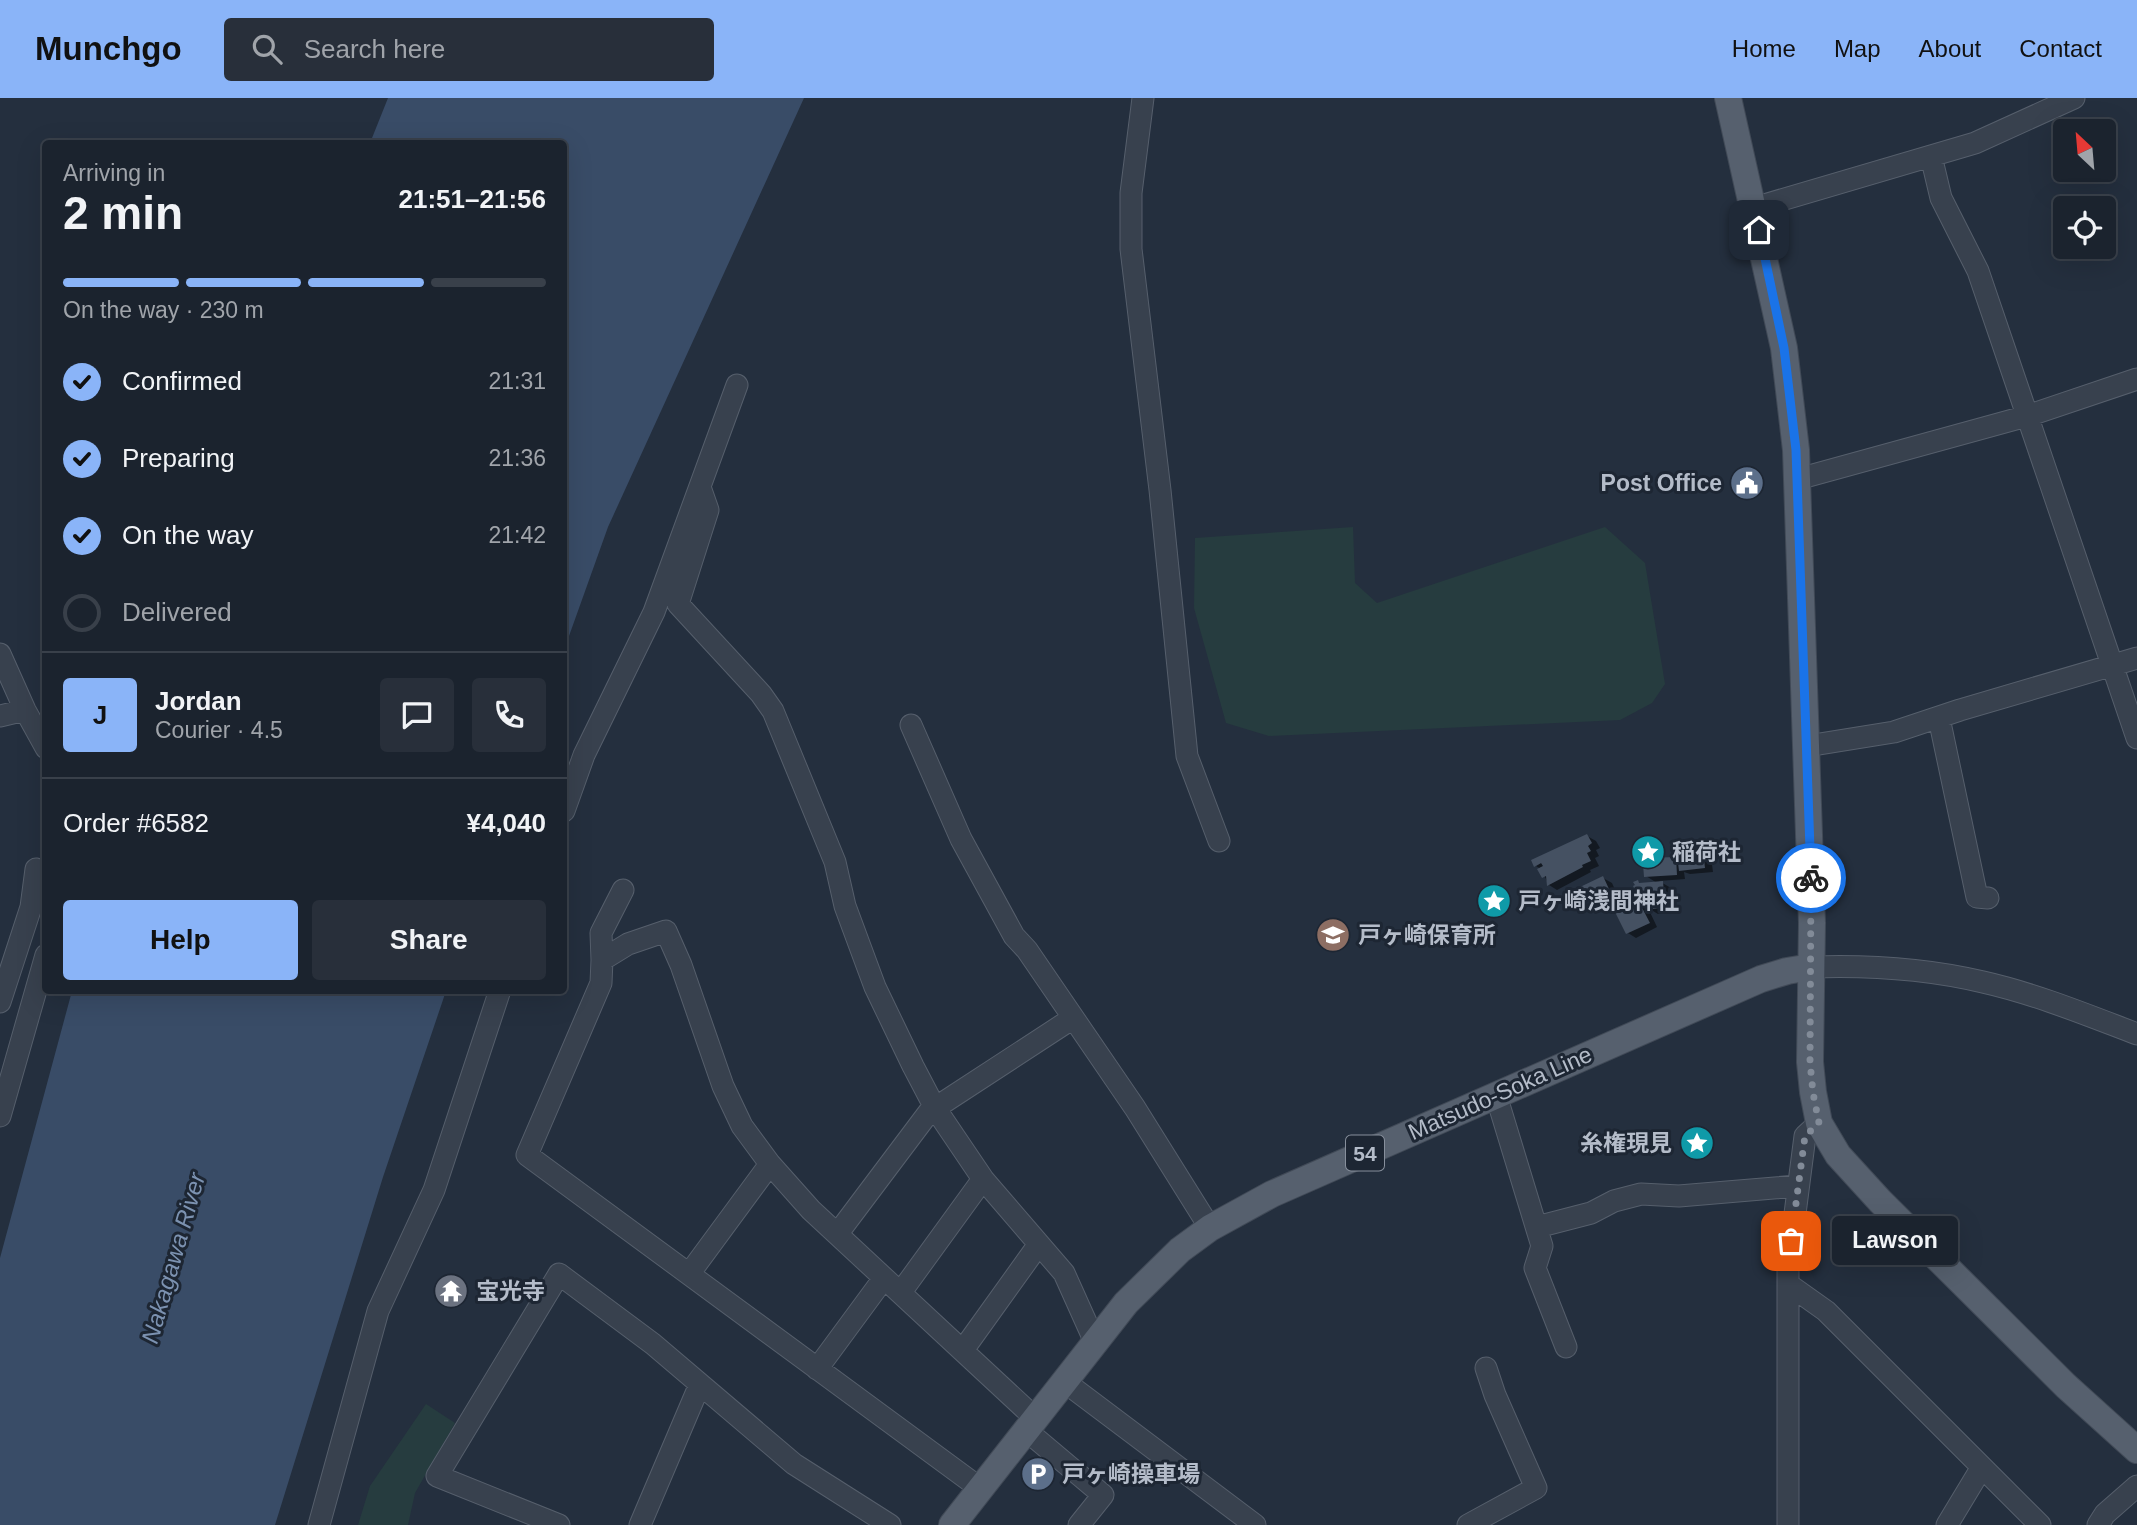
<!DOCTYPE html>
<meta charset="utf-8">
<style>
:root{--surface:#1b232e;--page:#282f3a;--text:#f1f3f6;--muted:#a0a4aa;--line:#39404a;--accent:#8ab4f8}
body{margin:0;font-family:Arial,"Noto Sans JP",sans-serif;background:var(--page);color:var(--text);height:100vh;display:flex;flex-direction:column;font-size:26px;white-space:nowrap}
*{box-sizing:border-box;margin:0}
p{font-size:23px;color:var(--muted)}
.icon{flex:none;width:38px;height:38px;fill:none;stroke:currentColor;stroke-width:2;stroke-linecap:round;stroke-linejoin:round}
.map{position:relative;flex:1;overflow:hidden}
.sheet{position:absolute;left:42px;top:42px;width:525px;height:854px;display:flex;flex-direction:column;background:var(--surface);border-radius:7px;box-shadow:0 7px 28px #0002,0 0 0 2px var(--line)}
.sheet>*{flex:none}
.needle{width:46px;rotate:334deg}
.tools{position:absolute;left:2053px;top:21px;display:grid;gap:14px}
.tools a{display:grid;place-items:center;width:63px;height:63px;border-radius:7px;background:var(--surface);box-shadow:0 7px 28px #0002,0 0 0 2px var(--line);font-size:35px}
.pin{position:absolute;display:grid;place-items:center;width:60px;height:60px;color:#fff;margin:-30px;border-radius:14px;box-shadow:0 4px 10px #0006}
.courier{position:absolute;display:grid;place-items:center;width:70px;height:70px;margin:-35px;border:5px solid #1a73e8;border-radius:50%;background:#fff;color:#222;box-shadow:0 2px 9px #0007}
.bubble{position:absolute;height:49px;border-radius:7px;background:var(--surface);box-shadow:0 7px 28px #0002,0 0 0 2px var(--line);font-size:23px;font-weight:600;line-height:49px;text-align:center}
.overview em{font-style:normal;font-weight:600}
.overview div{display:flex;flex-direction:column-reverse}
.overview{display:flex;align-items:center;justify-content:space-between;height:119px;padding:0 21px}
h1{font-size:46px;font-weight:600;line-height:52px}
.bar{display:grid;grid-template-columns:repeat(4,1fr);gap:10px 7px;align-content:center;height:84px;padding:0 21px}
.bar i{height:9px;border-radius:5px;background:var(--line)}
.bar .current{background:var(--accent)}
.bar p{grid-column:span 4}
.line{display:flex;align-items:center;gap:18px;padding:0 21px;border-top:2px solid var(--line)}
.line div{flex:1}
.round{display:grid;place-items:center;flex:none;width:74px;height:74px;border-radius:7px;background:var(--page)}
ol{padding:0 21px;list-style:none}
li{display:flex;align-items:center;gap:21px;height:77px}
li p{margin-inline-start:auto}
li .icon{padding:7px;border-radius:50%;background:var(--accent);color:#111;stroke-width:4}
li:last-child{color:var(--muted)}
li i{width:38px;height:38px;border:4px solid var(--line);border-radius:50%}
.button{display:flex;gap:14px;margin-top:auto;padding:14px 21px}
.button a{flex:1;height:80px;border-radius:7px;background:var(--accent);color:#111;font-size:28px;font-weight:600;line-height:80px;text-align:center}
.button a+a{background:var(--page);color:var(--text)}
header{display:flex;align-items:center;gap:42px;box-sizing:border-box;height:98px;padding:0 35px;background:var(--accent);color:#111}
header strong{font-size:33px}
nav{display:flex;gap:38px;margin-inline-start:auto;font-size:24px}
.search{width:490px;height:63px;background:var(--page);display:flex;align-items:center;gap:18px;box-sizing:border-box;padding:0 24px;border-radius:7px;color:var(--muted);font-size:26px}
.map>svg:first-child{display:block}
.green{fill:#263c3f}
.water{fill:#394c67}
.shadow{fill:#0007}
.building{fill:#455162}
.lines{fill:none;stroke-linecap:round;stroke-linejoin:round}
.minor-casing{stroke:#565f6c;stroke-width:23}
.major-casing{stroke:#414a57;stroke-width:28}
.minor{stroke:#38414e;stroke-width:21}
.major{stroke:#56606e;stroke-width:26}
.done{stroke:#828b98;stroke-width:7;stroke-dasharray:0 12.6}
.route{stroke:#1a73e8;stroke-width:9}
.labels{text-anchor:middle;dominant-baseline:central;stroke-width:6;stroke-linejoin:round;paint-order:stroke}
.shield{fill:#1d2633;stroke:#878f9c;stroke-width:2}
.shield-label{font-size:21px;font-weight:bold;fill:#b4bcc9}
.poi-label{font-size:23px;font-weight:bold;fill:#b4bcc9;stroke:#1d2633;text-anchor:start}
.street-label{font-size:23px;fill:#b4bcc9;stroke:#1d2633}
.water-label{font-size:24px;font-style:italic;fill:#7c92b1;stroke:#1d2633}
</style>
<header>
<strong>Munchgo</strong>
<div class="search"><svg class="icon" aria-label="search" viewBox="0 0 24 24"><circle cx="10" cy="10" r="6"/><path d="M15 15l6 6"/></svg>Search here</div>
<nav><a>Home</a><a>Map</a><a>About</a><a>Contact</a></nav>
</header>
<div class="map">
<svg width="2137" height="1427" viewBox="0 0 2137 1427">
<rect width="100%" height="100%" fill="#242f3e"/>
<path class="green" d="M1353 429 1355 485 1377 505 1605 429 1645 465 1665 586 1652 605 1620 622 1269 638 1226 625 1194 510 1195 440Z
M426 1306 455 1325 415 1395 408 1427H358L370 1388Z"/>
<path class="water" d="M388 0H804L608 429 564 552V46L370 45Z
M72 893H446L383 1079 275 1427H0V1160Z"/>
<path class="shadow" d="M1587 738 1596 743 1600 750 1596 752 1599 758 1595 760 1599 768 1590 772 1591 774 1557 792 1549 787 1541 771 1536 768Z
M1702 747 1710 752 1713 774 1690 776 1684 774 1685 781 1659 783 1671 790 1672 813 1658 816 1648 810 1657 829 1636 840 1628 835 1637 802 1647 807 1643 800 1657 785 1646 778 1676 760 1680 763Z
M1603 780 1612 785 1617 796 1607 801 1609 805 1599 810 1590 806Z"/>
<path class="building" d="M1587 736 1592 745 1588 748 1591 753 1587 755 1591 763 1582 767 1583 769 1547 788 1546 778 1542 780 1537 771 1543 768 1541 765 1534 769 1531 762Z
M1702 745 1705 770 1679 773 1676 748Z
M1676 759 1677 777 1644 779 1643 766H1647V760Z
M1603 778 1609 791 1599 796 1602 800 1589 807 1580 789Z
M1638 782 1639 785 1663 783 1665 809 1647 812 1646 802 1643 804 1641 799H1639L1633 788 1635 787 1633 784Z
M1637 800 1650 825 1626 836 1614 812Z"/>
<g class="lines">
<g class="minor-casing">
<path id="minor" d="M1143 0 1131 95V151L1160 392 1187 658 1219 743
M1931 58 1941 100 1978 173 2137 640
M1754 110 1975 45 2074 0
M1798 381 2027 318 2137 281
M700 389 708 412 678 506 761 596 773 613 835 764 845 808 875 889 913 968 935 1010 983 1081 1064 1175 1095 1244
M0 556 25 612 46 650
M0 618 25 612
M1939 620 1977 799 1988 800
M911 627 961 741 1014 838 1027 852 1135 1010 1210 1130
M1807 648 1894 634 1960 612 2137 560
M564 713 584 657 654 514 737 287
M602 862 601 835 623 792
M1811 869C1868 867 1928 871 1983 884 2036 896 2087 917 2137 936
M0 904 31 809 36 771
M1496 997 1542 1148 1535 1170 1566 1249
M0 1018 46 857
M1537 1129 1591 1115 1614 1103 1641 1096 1679 1098 1797 1088
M838 1135 929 1014 1073 920
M689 1176 770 1066
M1788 1186 1826 1213 2040 1427
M901 1194 983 1081
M963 1252 1039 1146
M817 1271 884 1180
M1065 1284 1255 1427
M1027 1333 1103 1397 1079 1427
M981 1391 527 1057 601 885 602 862 628 846 666 833 681 867 723 988 742 1028 770 1066 811 1112 1036 1321
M319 1427 378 1213 434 1092 500 892
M559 1427 437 1378 559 1176 653 1246 794 1366 890 1427
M640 1427 700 1286
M1468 1427 1536 1390 1495 1297 1486 1270
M1788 1427V1170L1805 1038 1819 1025
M1947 1427 1982 1369
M2098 1427 2105 1416 2137 1388"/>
</g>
<g class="major-casing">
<path id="major" d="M1728 0 1784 250 1796 352 1812 825 1810 964 1813 994 1819 1025 1838 1057 1880 1103 2066 1288 2137 1352
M952 1427 1126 1205 1180 1152 1210 1130 1272 1096 1761 881 1787 873 1811 869"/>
</g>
<use href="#minor" class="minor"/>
<use href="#major" class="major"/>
</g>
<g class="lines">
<path class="done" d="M1791 1143 1805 1038 1819 1025 1813 995 1810 964 1811 780"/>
<path class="route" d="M1759 132 1784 250 1796 352 1811 780"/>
</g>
<defs>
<g id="civic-disc" transform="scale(1.75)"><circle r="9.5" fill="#5c6f8a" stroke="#1d2633"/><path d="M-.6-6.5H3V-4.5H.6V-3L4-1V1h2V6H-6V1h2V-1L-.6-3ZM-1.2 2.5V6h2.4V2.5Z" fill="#fff"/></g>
<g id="sight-disc" transform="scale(1.75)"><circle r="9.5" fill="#0f9aa8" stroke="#1d2633"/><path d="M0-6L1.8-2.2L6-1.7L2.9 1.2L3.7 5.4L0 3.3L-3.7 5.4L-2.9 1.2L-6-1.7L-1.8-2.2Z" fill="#fff"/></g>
<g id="school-disc" transform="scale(1.75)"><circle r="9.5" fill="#8d6e63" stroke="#1d2633"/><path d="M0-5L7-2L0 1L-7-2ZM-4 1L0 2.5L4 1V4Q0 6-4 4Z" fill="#fff"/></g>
<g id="temple-disc" transform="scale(1.75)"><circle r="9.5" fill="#6b7280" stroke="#1d2633"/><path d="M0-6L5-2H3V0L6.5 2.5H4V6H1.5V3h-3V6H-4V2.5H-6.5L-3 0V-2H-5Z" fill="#fff"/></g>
<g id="parking-disc" transform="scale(1.75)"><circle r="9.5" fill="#5c6f8a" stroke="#1d2633"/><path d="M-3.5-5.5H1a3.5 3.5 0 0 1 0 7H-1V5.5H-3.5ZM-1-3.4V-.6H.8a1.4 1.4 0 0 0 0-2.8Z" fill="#fff"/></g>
</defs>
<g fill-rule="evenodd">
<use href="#civic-disc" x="1747" y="385"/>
<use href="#sight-disc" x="1648" y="754"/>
<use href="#sight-disc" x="1494" y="803"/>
<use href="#school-disc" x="1333" y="837"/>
<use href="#sight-disc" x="1697" y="1045"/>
<use href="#temple-disc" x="451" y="1193"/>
<use href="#parking-disc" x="1038" y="1376"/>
</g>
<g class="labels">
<rect class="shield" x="1346" y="1037.5" width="38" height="35" rx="5"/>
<g class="shield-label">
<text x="1365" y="1055">54</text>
</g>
<g class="poi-label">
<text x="1722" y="385" text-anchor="end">Post Office</text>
<text x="1672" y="754">稲荷社</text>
<text x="1518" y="803">戸ヶ崎浅間神社</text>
<text x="1358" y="837">戸ヶ崎保育所</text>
<text x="1672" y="1045" text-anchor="end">糸権現見</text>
<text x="476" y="1193">宝光寺</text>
<text x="1062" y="1376">戸ヶ崎操車場</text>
</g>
<g class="street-label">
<text transform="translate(1500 995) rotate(-24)">Matsudo-Soka Line</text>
</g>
<g class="water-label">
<text transform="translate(173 1160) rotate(-74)">Nakagawa River</text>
</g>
</g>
</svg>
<div class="tools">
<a><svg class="needle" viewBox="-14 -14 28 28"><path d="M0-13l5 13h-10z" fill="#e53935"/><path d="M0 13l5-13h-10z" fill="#a0a4aa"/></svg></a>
<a><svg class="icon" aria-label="locate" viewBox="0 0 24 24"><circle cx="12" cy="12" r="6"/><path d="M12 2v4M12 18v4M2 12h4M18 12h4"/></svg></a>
</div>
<div class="pin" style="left:1791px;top:1143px;background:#ea580c"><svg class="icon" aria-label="bag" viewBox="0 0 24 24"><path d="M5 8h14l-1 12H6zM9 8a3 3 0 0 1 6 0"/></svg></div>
<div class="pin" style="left:1759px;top:132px;background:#1f2937"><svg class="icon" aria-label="home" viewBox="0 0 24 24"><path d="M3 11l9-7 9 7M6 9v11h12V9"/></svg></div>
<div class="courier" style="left:1811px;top:780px"><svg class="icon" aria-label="bike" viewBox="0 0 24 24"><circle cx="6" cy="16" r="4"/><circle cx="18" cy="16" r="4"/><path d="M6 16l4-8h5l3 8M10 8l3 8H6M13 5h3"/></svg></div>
<div class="bubble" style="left:1832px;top:1118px;width:126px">Lawson</div>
<section class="sheet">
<div class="overview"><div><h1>2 min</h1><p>Arriving in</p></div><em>21:51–21:56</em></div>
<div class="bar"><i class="current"></i><i class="current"></i><i class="current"></i><i></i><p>On the way · 230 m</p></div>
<ol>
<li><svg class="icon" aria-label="check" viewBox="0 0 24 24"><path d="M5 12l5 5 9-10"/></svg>Confirmed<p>21:31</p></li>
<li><svg class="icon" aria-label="check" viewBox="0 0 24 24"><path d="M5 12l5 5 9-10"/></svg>Preparing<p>21:36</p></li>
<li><svg class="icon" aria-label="check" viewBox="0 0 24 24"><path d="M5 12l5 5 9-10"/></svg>On the way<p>21:42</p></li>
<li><i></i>Delivered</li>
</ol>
<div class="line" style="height:126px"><b class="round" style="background:var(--accent);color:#111">J</b><div><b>Jordan</b><p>Courier · 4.5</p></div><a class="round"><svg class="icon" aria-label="chat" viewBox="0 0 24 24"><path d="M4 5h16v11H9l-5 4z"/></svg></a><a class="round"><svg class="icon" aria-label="phone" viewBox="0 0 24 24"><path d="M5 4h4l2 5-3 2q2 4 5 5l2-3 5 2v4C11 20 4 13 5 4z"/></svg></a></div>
<div class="line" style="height:91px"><div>Order #6582</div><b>¥4,040</b></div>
<div class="button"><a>Help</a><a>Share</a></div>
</section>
</div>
